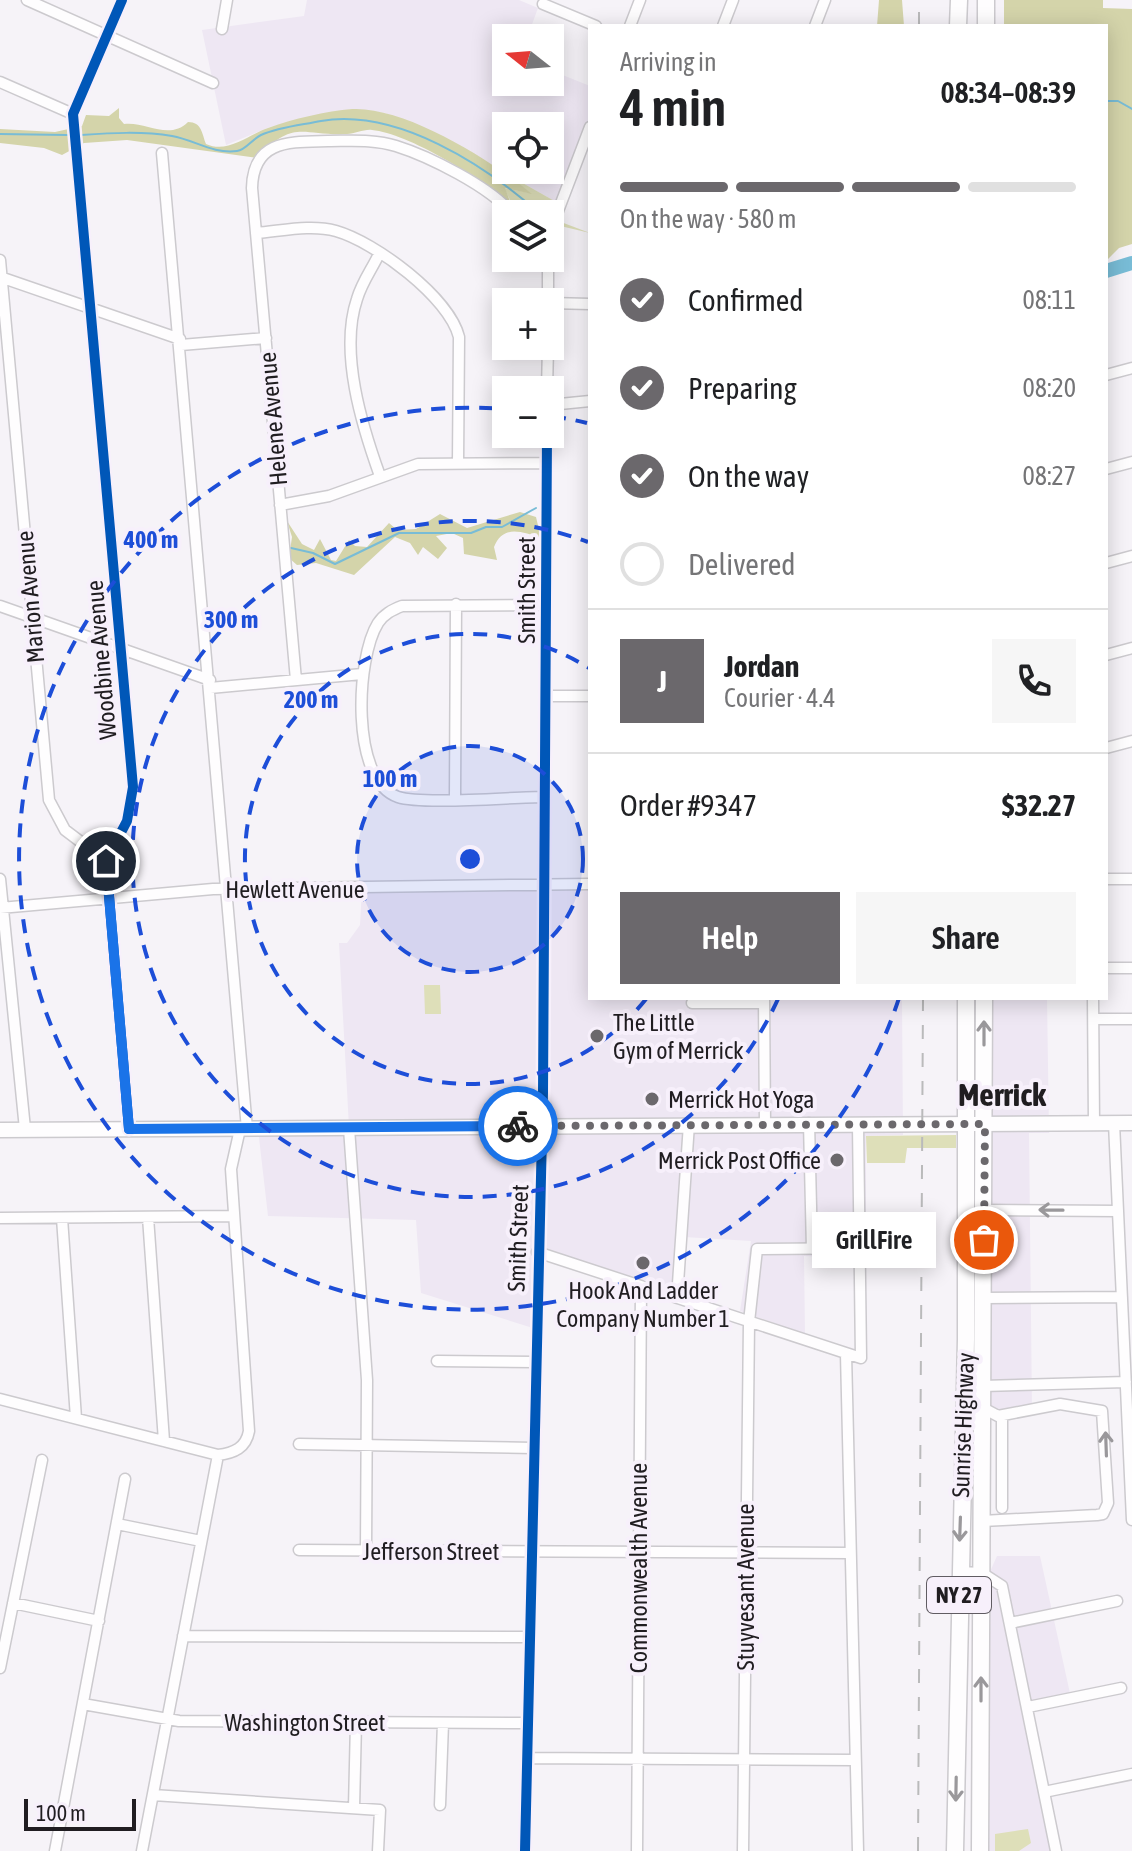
<!DOCTYPE html>
<meta charset="utf-8">
<style>
:root{--surface:#fff;--page:#f6f6f6;--text:#202124;--muted:#757577;--line:#e0e0e0;--accent:#6b686c}
body{margin:0;font-family:"Asap Condensed",sans-serif;background:var(--page);color:var(--text);height:100vh;display:flex;flex-direction:column;font-size:30px;white-space:nowrap}
*{box-sizing:border-box;margin:0}
p{font-size:26px;color:var(--muted)}
.icon{flex:none;width:44px;height:44px;fill:none;stroke:currentColor;stroke-width:2;stroke-linecap:round;stroke-linejoin:round}
.map{position:relative;flex:1;overflow:hidden}
.drawer{position:absolute;left:588px;top:24px;width:520px;height:976px;display:flex;flex-direction:column;background:var(--surface);border-radius:0px;box-shadow:0 4px 20px #0003}
.drawer>*{flex:none}
.needle{width:52px;rotate:287deg}
.fabs{position:absolute;left:492px;top:24px;display:grid;gap:16px}
.fabs a{display:grid;place-items:center;width:72px;height:72px;border-radius:0px;background:var(--surface);box-shadow:0 4px 20px #0003;font-size:40px}
.scale{position:absolute;left:24px;bottom:20px;width:112px;box-sizing:border-box;padding-left:8px;border:4px solid #201d21;border-top:0;font-size:22px;line-height:28px;white-space:nowrap;color:#201d21;-webkit-text-stroke:6px #f7f0fb;paint-order:stroke}
.pin{position:absolute;display:grid;place-items:center;width:68px;height:68px;color:#fff;margin:-34px;border:4px solid #fff;border-radius:50%;box-shadow:0 2px 8px #0007}
.courier{position:absolute;display:grid;place-items:center;width:80px;height:80px;margin:-40px;border:6px solid #1a73e8;border-radius:50%;background:#fff;color:#222;box-shadow:0 2px 10px #0007}
.bubble{position:absolute;height:56px;border-radius:0px;background:var(--surface);box-shadow:0 4px 20px #0003;font-size:26px;font-weight:600;line-height:56px;text-align:center}
.overview em{font-style:normal;font-weight:600}
.overview div{display:flex;flex-direction:column-reverse}
.overview{display:flex;align-items:center;justify-content:space-between;height:136px;padding:0 32px}
h1{font-size:52px;font-weight:600;line-height:60px}
.bar{display:grid;grid-template-columns:repeat(4,1fr);gap:12px 8px;align-content:center;height:96px;padding:0 32px}
.bar i{height:10px;border-radius:6px;background:var(--line)}
.bar .current{background:var(--accent)}
.bar p{grid-column:span 4}
.line{display:flex;align-items:center;gap:20px;padding:0 32px;border-top:2px solid var(--line)}
.line div{flex:1}
.round{display:grid;place-items:center;flex:none;width:84px;height:84px;border-radius:0px;background:var(--page)}
ol{padding:0 32px;list-style:none}
li{display:flex;align-items:center;gap:24px;height:88px}
li p{margin-inline-start:auto}
li .icon{padding:8px;border-radius:50%;background:var(--accent);color:#fff;stroke-width:4}
li:last-child{color:var(--muted)}
li i{width:44px;height:44px;border:4px solid var(--line);border-radius:50%}
.cta{display:flex;gap:16px;margin-top:auto;padding:16px 32px}
.cta a{flex:1;height:92px;border-radius:0px;background:var(--accent);color:#fff;font-size:32px;font-weight:600;line-height:92px;text-align:center}
.cta a+a{background:var(--page);color:var(--text)}
.map>svg:first-child{display:block}
.built{fill:#eee7f3;fill-rule:evenodd}
.green{fill:#dedfb9}
.forest{fill:#d4d4aa}
.lines{fill:none;stroke-linecap:round;stroke-linejoin:round}
.stream{stroke:#78bcd6;stroke-width:2}
.river{stroke:#78bcd6;stroke-width:14}
.minor-casing{stroke:#cccace;stroke-width:13}
.major-casing{stroke:#cccace;stroke-width:17}
.highway-casing{stroke:#cccace;stroke-width:19}
.minor{stroke:#fefdfe;stroke-width:10}
.major{stroke:#fefdfe;stroke-width:14}
.highway{stroke:#fefdfe;stroke-width:16}
.rail{stroke:#bababb;stroke-width:2;stroke-dasharray:14 14;stroke-linecap:butt}
.cycleway-casing{stroke:#f7f0fb;stroke-width:15}
.cycleway{stroke:#0057b8;stroke-width:10}
.oneway{stroke:#9a989b}
.done{stroke:#6b686c;stroke-width:8;stroke-dasharray:0 14.4}
.route{stroke:#1a73e8;stroke-width:10}
.ring{fill:none;stroke:#1d4ed8;stroke-width:4;stroke-dasharray:14 10}
.poi-dot{fill:#6b686c;stroke:#f7f0fb;stroke-width:3}
.labels{text-anchor:middle;dominant-baseline:central;stroke-width:8;stroke-linejoin:round;paint-order:stroke}
.shield{fill:#f7f0fb;stroke:#605c62;stroke-width:2}
.shield-label{font-size:22px;font-weight:bold;fill:#201d21}
.street-label{font-size:24px;fill:#201d21;stroke:#f7f0fb}
.poi-label{font-size:24px;fill:#201d21;stroke:#f7f0fb;text-anchor:start}
.district-label{font-size:32px;font-weight:bold;fill:#201d21;stroke:#f7f0fb}
.centre{fill:#1d4ed8;stroke:#f7f0fb;stroke-width:4}
.ring-label{font-size:24px;text-anchor:middle;font-weight:bold;fill:#1d4ed8;stroke:#f7f0fb;stroke-width:8;stroke-linejoin:round;paint-order:stroke}
</style>
<div class="map">
<svg width="1132" height="1851" viewBox="0 0 1132 1851">
<rect width="100%" height="100%" fill="#f6f3f8"/>
<path class="built" d="M307 0H519L538 8 527 38H506V82H550V70L590 86V123L558 203 434 133 385 113 352 109 270 127 226 145 202 30 304 16ZM506 126H550V170H506Z
M590 883V998H902L903 1135 866 1136V1259L804 1256 805 1334 740 1311 751 1241 684 1237 682 1292 538 1252 536 1329 421 1293 416 1220 268 1216 258 1129 349 1127 339 943H347L360 925 362 888Z
M993 998H1047L1049 1133H1029L1032 1409 991 1410Z
M997 1556H1040L1071 1698 1029 1706 1057 1851H982L984 1585Z"/>
<path class="green" d="M505 173 558 203 553 219 590 233 552 224 550 229V214H517L504 188 530 193Z
M424 985H440L441 1014H425Z
M956 1135V1148H907L905 1163H867L866 1136Z
M1028 1829 1031 1843 1019 1851H995V1834Z"/>
<path class="forest" d="M879 0H902L904 26H877Z
M1004 0H1103V8L1132 9V244L1119 248 1106 261V26H1004Z
M119 108V118L124 124C145 121 169 141 188 122 202 122 202 134 206 144 228 154 248 135 268 128 292 119 327 111 352 109 405 106 493 161 532 194L505 188 512 207C487 181 408 133 372 130 364 129 355 134 347 134 301 136 295 118 257 158L127 140 84 143 62 155 44 148 0 143V129L55 132 82 126 86 115 109 116Z
M520 512 536 517 541 538C522 532 503 524 494 547L497 560 464 554 463 538 452 533 436 536 447 548 438 559 423 547 418 555 410 543 395 537 354 575 316 563 297 565 289 558 292 537 287 521 302 544 314 550 320 539 331 560 336 561 349 540 355 546 367 547 389 523 397 530 416 529 440 514 467 528Z"/>
<g class="lines">
<path class="stream" d="M1106 101H1118L1132 109
M0 134 67 135
M81 135C111 133 142 131 172 136 195 140 212 154 237 151 246 150 252 139 261 135 279 127 302 125 321 121 397 108 485 165 539 213
M291 548 313 553 335 564 399 533H471L486 527H502L536 508"/>
<path class="river" d="M1106 271 1132 263"/>
<g class="minor-casing">
<path id="minor" d="M27 0 213 83
M122 0 73 114 133 787 127 821 106 861 129 1129
M543 4 596 26
M630 26 640 0
M723 26 733 0
M815 26 825 0
M222 29 227 0
M0 82 73 114
M162 153 247 1129
M550 232 590 127
M256 233C282 231 311 224 336 231 375 242 449 297 459 337L458 463
M379 254C372 269 362 282 357 299 339 352 362 426 380 476
M0 260 49 800 65 830 106 861
M0 277 180 339
M548 302V258
M550 303 590 304
M181 345 266 338
M1106 375 1132 368
M547 390 548 346
M550 405 590 401
M1106 469 1132 462
M280 505 329 496 418 464 547 463
M1106 563 1132 556
M0 606 210 680
M1106 655 1132 648
M296 680 252 188C253 139 291 142 328 141 351 141 374 139 396 146 428 156 491 187 512 214
M210 688 362 674
M545 696H590
M1106 748 1132 741
M544 797C513 797 423 805 398 797 350 781 356 658 378 623 384 614 392 610 402 606L546 605
M455 798 456 604
M0 879 25 1129
M1106 879H1132
M0 908 213 889 590 884
M1106 968H1132
M764 998 765 1124
M1093 998 1094 1123
M692 1003H764
M1094 1019H1132
M809 1123 812 1249
M1114 1123 1132 1520
M349 1128 367 1380 366 1550
M984 1210 1118 1211
M148 1217 164 1441
M0 1218 234 1216
M62 1218 76 1418
M537 1252 861 1358 858 1125
M677 1298 689 1124
M984 1298 1122 1297
M846 1354 858 1851
M437 1361 535 1362
M983 1386 1126 1382
M0 1399 218 1455C234 1453 246 1448 249 1431L231 1169 240 1129
M1002 1416V1508
M299 1444 533 1448
M982 1521 1097 1515 1103 1514 1108 1503 1102 1411 1060 1404 998 1416 983 1408
M117 1524 201 1541
M299 1550 850 1553
M959 1572 982 1573 1002 1586 1056 1851
M13 1603 99 1621
M1010 1623 1117 1601
M183 1636 529 1637
M0 1668 42 1460
M83 1704 179 1721 527 1723
M1028 1707 1121 1688
M527 1758 855 1760
M1044 1792 1132 1774
M153 1795 380 1810 378 1851
M440 1805 443 1723
M354 1808 356 1722
M55 1851 125 1479
M142 1851 218 1455
M525 1851 543 1093 547 434
M637 1851 641 1286
M743 1851 749 1322 757 1249 878 1248"/>
</g>
<g class="major-casing">
<path id="major" d="M0 1130 1132 1123"/>
</g>
<g class="highway-casing">
<path id="highway" d="M958 26 959 0
M986 26V0
M955 1851 966 1339V998
M980 1851 984 998"/>
</g>
<use href="#minor" class="minor"/>
<use href="#major" class="major"/>
<use href="#highway" class="highway"/>
<path class="rail" d="M919 26V0
M918 1851 923 998"/>
<g class="cycleway-casing">
<path id="cycleway" d="M122 0 73 114 133 787 127 821 106 861 129 1129
M525 1851 543 1093 547 434"/>
</g>
<use href="#cycleway" class="cycleway"/>
</g>
<defs><path id="oneway-shaft" d="M-6 0H5M1.5-3L5.5 0L1.5 3" fill="none" stroke-width="1.6" stroke-linecap="round" stroke-linejoin="round" transform="scale(2)"/></defs>
<g class="oneway">
<use href="#oneway-shaft" transform="translate(984 1033) rotate(-90)"/>
<use href="#oneway-shaft" transform="translate(1051 1210) rotate(-179)"/>
<use href="#oneway-shaft" transform="translate(1106 1444) rotate(-92)"/>
<use href="#oneway-shaft" transform="translate(960 1529) rotate(92)"/>
<use href="#oneway-shaft" transform="translate(981 1689) rotate(-90)"/>
<use href="#oneway-shaft" transform="translate(956 1789) rotate(91)"/>
</g>
<g class="lines">
<path class="done" d="M518 1126 985 1124 984 1240"/>
<path class="route" d="M106 861 129 1129 518 1126"/>
</g>
<circle cx="470" cy="859" r="113" fill="#1d4ed8" fill-opacity=".12"/>
<g class="ring">
<circle cx="470" cy="859" r="113"/>
<path d="M646 999A225 225 0 1 1 589 668"/>
<path d="M778 999A338 338 0 1 1 588 542"/>
<path d="M899 998A451 451 0 1 1 505 409M552 416A451 451 0 0 1 587 423"/>
</g>
<g class="poi-dot">
<circle cx="597" cy="1036" r="8"/>
<circle cx="652" cy="1099" r="8"/>
<circle cx="837" cy="1160" r="8"/>
<circle cx="643" cy="1263" r="8"/>
</g>
<g class="labels">
<rect class="shield" x="927" y="1577" width="64" height="36" rx="6"/>
<g class="shield-label">
<text x="959" y="1595">NY 27</text>
</g>
<g class="street-label">
<text transform="translate(273 419) rotate(-95)">Helene Avenue</text>
<text transform="translate(526 590) rotate(-90)">Smith Street</text>
<text transform="translate(30 597) rotate(-95)">Marion Avenue</text>
<text transform="translate(101 660) rotate(-95)">Woodbine Avenue</text>
<text x="295" y="889">Hewlett Avenue</text>
<text transform="translate(518 1238) rotate(-88)">Smith Street</text>
<text transform="translate(963 1425) rotate(-88)">Sunrise Highway</text>
<text x="431" y="1551">Jefferson Street</text>
<text transform="translate(638 1568) rotate(-90)">Commonwealth Avenue</text>
<text transform="translate(745 1587) rotate(-90)">Stuyvesant Avenue</text>
<text x="305" y="1722">Washington Street</text>
</g>
<g class="poi-label">
<text x="613" y="1022">The Little<tspan x="613" dy="28">Gym of Merrick</tspan></text>
<text x="668" y="1099">Merrick Hot Yoga</text>
<text x="821" y="1160" text-anchor="end">Merrick Post Office</text>
<text x="643" y="1290" text-anchor="middle">Hook And Ladder<tspan x="643" dy="28">Company Number 1</tspan></text>
</g>
<g class="district-label">
<text x="1002" y="1094">Merrick</text>
</g>
</g>
<circle cx="470" cy="859" r="12" class="centre"/>
<g class="ring-label">
<text x="151" y="548">400 m</text>
<text x="231" y="628">300 m</text>
<text x="311" y="708">200 m</text>
<text x="390" y="787">100 m</text>
</g>
</svg>
<div class="fabs">
<a><svg class="needle" viewBox="-14 -14 28 28"><path d="M0-13l5 13h-10z" fill="#e53935"/><path d="M0 13l5-13h-10z" fill="#757577"/></svg></a>
<a><svg class="icon" aria-label="locate" viewBox="0 0 24 24"><circle cx="12" cy="12" r="6"/><path d="M12 2v4M12 18v4M2 12h4M18 12h4"/></svg></a>
<a><svg class="icon" aria-label="layers" viewBox="0 0 24 24"><path d="M12 4l9 5-9 5-9-5zM3 14l9 5 9-5"/></svg></a>
<a>+</a>
<a>−</a>
</div>
<div class="scale">100 m</div>
<div class="pin" style="left:984px;top:1240px;background:#ea580c"><svg class="icon" aria-label="bag" viewBox="0 0 24 24"><path d="M5 8h14l-1 12H6zM9 8a3 3 0 0 1 6 0"/></svg></div>
<div class="pin" style="left:106px;top:861px;background:#1f2937"><svg class="icon" aria-label="home" viewBox="0 0 24 24"><path d="M3 11l9-7 9 7M6 9v11h12V9"/></svg></div>
<div class="courier" style="left:518px;top:1126px"><svg class="icon" aria-label="bike" viewBox="0 0 24 24"><circle cx="6" cy="16" r="4"/><circle cx="18" cy="16" r="4"/><path d="M6 16l4-8h5l3 8M10 8l3 8H6M13 5h3"/></svg></div>
<div class="bubble" style="left:812px;top:1212px;width:124px">GrillFire</div>
<section class="drawer">
<div class="overview"><div><h1>4 min</h1><p>Arriving in</p></div><em>08:34–08:39</em></div>
<div class="bar"><i class="current"></i><i class="current"></i><i class="current"></i><i></i><p>On the way · 580 m</p></div>
<ol>
<li><svg class="icon" aria-label="check" viewBox="0 0 24 24"><path d="M5 12l5 5 9-10"/></svg>Confirmed<p>08:11</p></li>
<li><svg class="icon" aria-label="check" viewBox="0 0 24 24"><path d="M5 12l5 5 9-10"/></svg>Preparing<p>08:20</p></li>
<li><svg class="icon" aria-label="check" viewBox="0 0 24 24"><path d="M5 12l5 5 9-10"/></svg>On the way<p>08:27</p></li>
<li><i></i>Delivered</li>
</ol>
<div class="line" style="height:144px"><b class="round" style="background:var(--accent);color:#fff">J</b><div><b>Jordan</b><p>Courier · 4.4</p></div><a class="round"><svg class="icon" aria-label="phone" viewBox="0 0 24 24"><path d="M5 4h4l2 5-3 2q2 4 5 5l2-3 5 2v4C11 20 4 13 5 4z"/></svg></a></div>
<div class="line" style="height:104px"><div>Order #9347</div><b>$32.27</b></div>
<div class="cta"><a>Help</a><a>Share</a></div>
</section>
</div>
